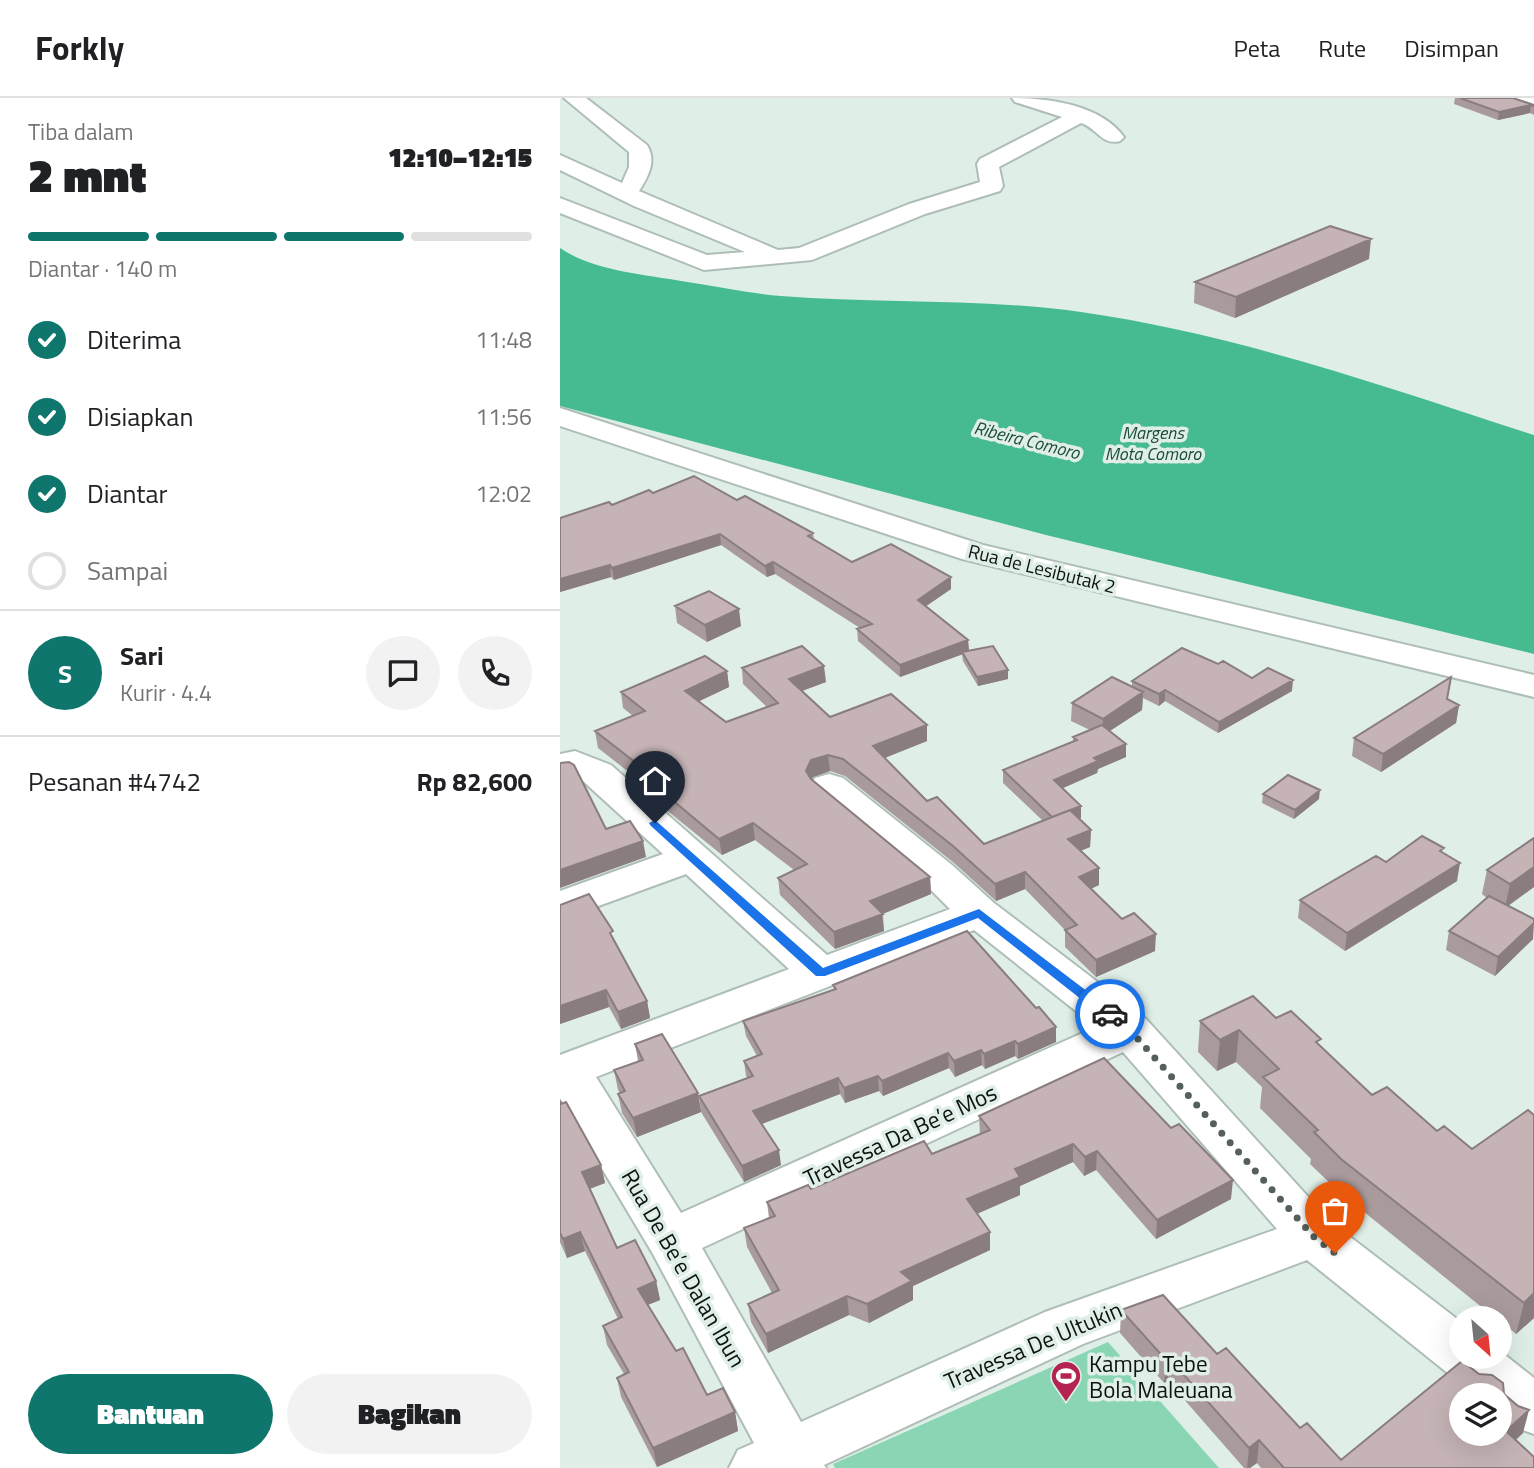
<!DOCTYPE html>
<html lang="id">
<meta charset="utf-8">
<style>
:root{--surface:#fff;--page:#f2f2f2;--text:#202124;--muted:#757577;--line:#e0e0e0;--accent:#0f766e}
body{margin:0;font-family:"Titillium Web",sans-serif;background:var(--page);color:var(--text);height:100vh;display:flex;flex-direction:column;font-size:26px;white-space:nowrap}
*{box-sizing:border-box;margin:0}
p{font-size:23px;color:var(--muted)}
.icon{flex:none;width:38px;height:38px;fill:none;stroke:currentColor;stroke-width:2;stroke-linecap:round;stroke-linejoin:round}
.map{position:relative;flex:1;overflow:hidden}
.side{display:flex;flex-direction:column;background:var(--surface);width:560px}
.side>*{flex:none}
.needle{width:46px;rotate:153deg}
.fabs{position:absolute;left:889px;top:1208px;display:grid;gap:14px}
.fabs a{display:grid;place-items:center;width:63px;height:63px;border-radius:50%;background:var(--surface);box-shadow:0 7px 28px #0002;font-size:35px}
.pin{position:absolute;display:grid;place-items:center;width:60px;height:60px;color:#fff;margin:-72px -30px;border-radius:50% 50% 50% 0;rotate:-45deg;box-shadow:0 0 7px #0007}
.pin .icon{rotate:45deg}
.courier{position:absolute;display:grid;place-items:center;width:70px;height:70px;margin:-35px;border:5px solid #1a73e8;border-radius:50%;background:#fff;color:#222;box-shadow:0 2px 9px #0007}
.summary em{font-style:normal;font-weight:800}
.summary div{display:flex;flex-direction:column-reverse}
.summary{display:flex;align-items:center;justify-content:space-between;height:119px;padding:0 28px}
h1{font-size:46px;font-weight:800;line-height:52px}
.bar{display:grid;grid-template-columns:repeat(4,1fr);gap:10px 7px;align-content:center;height:84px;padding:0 28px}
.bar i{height:9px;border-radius:5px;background:var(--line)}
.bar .active{background:var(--accent)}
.bar p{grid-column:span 4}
.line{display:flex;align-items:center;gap:18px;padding:0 28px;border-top:2px solid var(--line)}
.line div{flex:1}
.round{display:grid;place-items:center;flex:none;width:74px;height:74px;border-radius:37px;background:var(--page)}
ol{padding:0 28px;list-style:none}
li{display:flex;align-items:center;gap:21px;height:77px}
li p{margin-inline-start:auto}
li .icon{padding:7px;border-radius:50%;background:var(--accent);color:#fff;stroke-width:4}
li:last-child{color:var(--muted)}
li i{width:38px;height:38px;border:4px solid var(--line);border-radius:50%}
.primary-button{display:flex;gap:14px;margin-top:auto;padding:14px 28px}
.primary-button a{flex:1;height:80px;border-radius:42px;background:var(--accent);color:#fff;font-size:28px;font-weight:800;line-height:80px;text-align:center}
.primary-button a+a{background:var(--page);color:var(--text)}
header{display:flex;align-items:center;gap:42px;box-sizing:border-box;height:98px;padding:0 35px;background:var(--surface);border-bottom:2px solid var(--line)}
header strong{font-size:33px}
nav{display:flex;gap:38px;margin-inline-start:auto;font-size:24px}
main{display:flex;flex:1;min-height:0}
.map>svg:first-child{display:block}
.green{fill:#8ad6b4}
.water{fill:#46bb8f}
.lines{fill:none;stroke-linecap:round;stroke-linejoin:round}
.minor-casing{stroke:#aebeb6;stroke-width:4}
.major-casing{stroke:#aebeb6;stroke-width:4}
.minor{fill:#fff;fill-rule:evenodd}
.major{fill:#fff;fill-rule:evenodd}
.wall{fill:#a99a9c}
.shaded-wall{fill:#8a7d7f}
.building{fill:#c5b3b5;stroke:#8a7d7f;stroke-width:2;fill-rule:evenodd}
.route{fill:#1a73e8}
.done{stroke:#56605b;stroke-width:7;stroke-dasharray:0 12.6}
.labels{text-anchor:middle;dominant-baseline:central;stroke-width:7;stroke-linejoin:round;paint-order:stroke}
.far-water-label{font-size:18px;font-style:italic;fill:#1d4d3a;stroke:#dfefe7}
.street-label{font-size:19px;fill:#0d1310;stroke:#dfefe7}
.near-street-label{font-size:23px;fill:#0d1310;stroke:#dfefe7}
.near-poi-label{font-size:23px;fill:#0d1310;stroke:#dfefe7;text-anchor:start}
</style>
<header>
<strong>Forkly</strong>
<nav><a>Peta</a><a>Rute</a><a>Disimpan</a></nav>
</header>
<main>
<section class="side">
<div class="summary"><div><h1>2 mnt</h1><p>Tiba dalam</p></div><em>12:10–12:15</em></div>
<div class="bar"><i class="active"></i><i class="active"></i><i class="active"></i><i></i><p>Diantar · 140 m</p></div>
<ol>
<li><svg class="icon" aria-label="check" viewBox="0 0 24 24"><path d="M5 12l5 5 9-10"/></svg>Diterima<p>11:48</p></li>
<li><svg class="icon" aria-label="check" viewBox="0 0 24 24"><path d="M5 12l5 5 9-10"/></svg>Disiapkan<p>11:56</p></li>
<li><svg class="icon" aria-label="check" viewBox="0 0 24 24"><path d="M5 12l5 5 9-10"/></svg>Diantar<p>12:02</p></li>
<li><i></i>Sampai</li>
</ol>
<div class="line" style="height:126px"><b class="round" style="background:var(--accent);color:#fff">S</b><div><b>Sari</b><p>Kurir · 4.4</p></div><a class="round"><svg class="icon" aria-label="chat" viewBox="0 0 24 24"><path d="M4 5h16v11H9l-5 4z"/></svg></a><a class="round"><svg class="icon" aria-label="phone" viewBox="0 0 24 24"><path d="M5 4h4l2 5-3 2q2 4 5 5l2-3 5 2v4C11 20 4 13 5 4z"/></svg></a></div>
<div class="line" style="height:91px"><div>Pesanan #4742</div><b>Rp 82,600</b></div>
<div class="primary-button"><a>Bantuan</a><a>Bagikan</a></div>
</section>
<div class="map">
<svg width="974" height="1370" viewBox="0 0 974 1370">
<rect width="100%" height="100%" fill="#dfefe7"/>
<path class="green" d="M548 1244 659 1370H275L273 1366Z"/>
<path class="water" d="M0 150C34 173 82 176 121 183 154 188 187 195 221 198 320 206 422 200 521 214 676 236 826 289 974 337V556L486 437 0 308Z"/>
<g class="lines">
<g class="minor-casing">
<path id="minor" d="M4 0H26L87 47C97 63 88 79 79 93L218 152 239 150 349 106 420 84 417 66 420 61 502 19 455 4 452 0C489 0 541 7 564 39L560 43C542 48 537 30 521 25L439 69 443 88 440 93 365 116 252 162 144 172 0 115V100L147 157 185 154 74 108 0 72V57L62 85 69 69V54Z
M946 0H974V12L949 4Z
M15 653 51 667 267 857 390 811 364 785 255 696 250 688 255 680 269 676 283 680 392 767 434 805 586 921 772 1125 901 1224V1258H940V1253L974 1280V1336L954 1329 940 1317V1297H915L747 1162 523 1246 264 1367 266 1370H169L178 1352 194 1345 93 1156 0 1000V957L229 871 126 776 0 822V793L103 756 23 683 12 677 0 680V656ZM414 832 536 929 121 1115 36 979ZM563 954 717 1131 485 1214 241 1324 142 1150Z"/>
</g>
<g class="major-casing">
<path id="major" d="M0 310 423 447 974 577V599L402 461 0 328Z"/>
</g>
<use href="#minor" class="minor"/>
<use href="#major" class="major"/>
</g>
<path class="wall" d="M895 0H953L974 7V17L970 15 938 22 894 6Z
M809 161 675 220 634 205 635 184Z
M93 395 177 402 253 435 254 441 292 464 391 479V491L366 508 408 542 409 553 448 581 418 588 403 563 402 556 340 579 298 543 297 531 300 530 215 476 207 479 161 447 54 482 51 479 0 494V420Z
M115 508 181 528 147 544 117 525Z
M658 566 692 580 732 593 658 635 605 603 599 608 583 600 582 612 550 633 566 659 538 671 537 675 503 690 521 720 519 721 531 732 530 749 520 753 539 787 531 791 595 853 536 879 505 849V832L465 791 436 803 394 765 285 678 270 673 253 679 252 681 370 779 371 796 323 816 324 833 275 851 220 797 218 780 234 772 195 742 162 757 94 702 93 693 38 650 35 633 73 618 63 610 61 594 167 573 169 589 139 603 166 624 207 609 183 586 182 570 266 584 242 593 270 619 367 643 325 660 367 703 424 746 483 723 443 685V672L513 643V639L530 632 511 623 512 605 572 589V583Z
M887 601 899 607 896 625 821 674 792 658 794 640Z
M703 696 759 701 734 721 702 705Z
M974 740V789L948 808 973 841 935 878 886 852 889 833 927 800 922 796 927 772Z
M883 755 897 783 785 853 738 820 740 802 826 764Z
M55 844 87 903 90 920 61 931 49 909 0 926Z
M273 887 496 944 458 961 455 958 425 971 422 967 395 979 389 970 323 998 319 993 285 1005 280 996 202 1026 221 1067 184 1084 141 1014 139 998 188 980 186 978 184 963 197 958 186 938 183 923 274 892Z
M716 920 761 948 812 997 912 1051 974 1017V1220L956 1236 940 1223V1220H935L777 1092 750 1066 751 1061 700 1010 702 989 676 964 657 973 638 954 640 923Z
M75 946 138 995 141 1014 77 1039 62 1015 58 996 60 995 58 992 54 972 78 963Z
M544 960 671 1101 596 1141 536 1072 524 1078 513 1064 460 1088V1097L417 1116 430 1134V1152L353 1188V1202L309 1225 289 1217 208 1255 191 1224 188 1206 212 1195 187 1149 184 1130 209 1120 207 1104 372 1056 420 1037 419 1018Z
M0 1003 41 1067 45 1085 30 1091 57 1150 96 1183 100 1202 88 1207 116 1253 147 1297 175 1314 178 1333 97 1369 61 1299 57 1280 64 1276 47 1247 43 1228 58 1221 25 1153 7 1160 0 1144Z
M561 1212 657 1256 740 1330 781 1362 944 1296 963 1335 956 1342 974 1370H701L697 1365 690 1370H684L608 1283 604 1285 560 1235Z"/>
<path class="shaded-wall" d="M971 7 970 15 938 22 939 14Z
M811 141 809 161 675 220 676 199Z
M160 436 161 447 54 482 52 470Z
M213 464 215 476 207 479 205 468Z
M50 467 51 479 0 494V481Z
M391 479V491L359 513 358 502Z
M179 511 181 528 147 544 145 527Z
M408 542 409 554 340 579V567Z
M264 568 266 584 231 597 229 581Z
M448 572V581L418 588 417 579Z
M167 573 169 589 127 609 125 593Z
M733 582 732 593 658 635 659 624Z
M605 592V603L599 608V596Z
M583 594 582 612 542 638 543 621Z
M899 607 896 625 821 674 823 656Z
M367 627V643L314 664 313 648Z
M566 646V659L538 671 537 675 494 694V682L534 660Z
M268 657 270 673 253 679 248 689 246 673 251 662Z
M760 692 759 701 734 721 735 712Z
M521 708V720L492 732V720Z
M193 725 195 742 162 757 159 741Z
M531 732 530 749 508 758V741Z
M83 743 86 759 0 790V772Z
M900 765 897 783 785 853 787 835Z
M974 769V789L945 810 950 786Z
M539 770V787L519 796V779Z
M465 774V791L436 803 435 786Z
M370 779 371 796 322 816 324 833 275 851 274 834 310 803Z
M974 825 973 841 935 878 938 859Z
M596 836 595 853 536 879V862Z
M46 892 49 909 0 926V908Z
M87 903 90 920 61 931 58 914Z
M496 929V944L458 961V946Z
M679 932 676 964 657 973 660 942Z
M455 943V958L425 971 424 956Z
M421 952 422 967 395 979 394 963Z
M388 955 389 970 323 998 322 983Z
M318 978 319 993 285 1005 284 990Z
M278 980 280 996 196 1028 193 1013Z
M138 995 141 1014 77 1039 73 1020Z
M513 1046V1064L460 1088V1097L407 1120V1101L455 1071Z
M219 1052 221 1067 184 1084 182 1068Z
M537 1053 536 1072 524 1078 525 1059Z
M41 1067 45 1085 26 1092 22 1074Z
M673 1082 671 1101 596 1141 597 1122Z
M20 1134 25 1153 7 1160 3 1141Z
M430 1134V1152L353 1188V1202L309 1225 307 1206 341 1174Z
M96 1183 100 1202 82 1209 78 1191Z
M974 1195V1220L956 1236 964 1205Z
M287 1198 289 1217 208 1255 206 1236Z
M609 1260 608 1283 604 1285 606 1262Z
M969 1312 963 1335 940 1356 946 1333Z
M175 1314 178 1333 97 1369 93 1350Z
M699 1342 697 1365 690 1370H687L689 1350Z"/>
<path class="building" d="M900 0H953L974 7V8L971 7 939 14Z
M770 128 811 141 676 199 635 184Z
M134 378 177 402 185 398 253 435 248 438 292 464 331 446 391 479 358 502 408 542 340 567 297 531 312 526 213 464 205 468 160 436 52 470 50 467 0 481V420L49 404 52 407 89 392 93 395Z
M149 493 179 511 145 527 115 508Z
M242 548 264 568 229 581 270 619 331 596 367 627 313 648 367 703 377 699 424 746 510 712 531 732 508 741 539 770 519 779 562 821 574 815 596 836 536 862 505 832 517 827 465 774 435 786 393 748 283 661 268 657 251 662 246 673 251 681 370 779 310 803 323 816 274 834 218 780 247 766 193 725 159 741 92 685 98 682 35 633 85 613 61 594 145 558 167 573 125 593 166 624 218 605 182 570Z
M433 548 448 572 417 579 402 554Z
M622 550 658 566 663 563 692 580 708 570 733 582 659 624 605 592 599 596 572 583Z
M552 579 583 594 543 621 512 605Z
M891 579 887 601 899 607 823 656 794 640Z
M542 627 566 646 534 660 538 663 494 682 521 708 492 719 443 672 517 642 513 639Z
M9 664 14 667 46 731 70 723 83 743 0 772V665Z
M728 677 760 692 735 712 703 696Z
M862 738 884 750 880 753 900 765 787 835 740 802 816 758 826 764Z
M974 740V769L950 786 927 772Z
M29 796 53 833 50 835 87 903 58 914 46 892 0 908V807Z
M929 798 974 821V825L938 859 889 833Z
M407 833 476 910 479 909 496 929 458 946 455 943 424 956 421 952 394 963 388 955 322 983 318 978 284 990 278 980 193 1013 219 1052 182 1068 139 998 193 978 184 963 202 956 183 923 276 891 273 887Z
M693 898 716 920 731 913 761 941 756 944 812 997 827 989 877 1033 884 1028 912 1051 968 1012 974 1017V1195L964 1205 781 1061 754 1034 758 1032 703 979 719 971 679 932 660 942 640 923Z
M102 936 138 995 73 1020 58 996 65 993 54 972 83 962 75 946Z
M544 960 611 1030 619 1026 673 1082 597 1122 537 1053 525 1059 513 1046 455 1071 460 1079 407 1101 430 1134 341 1174 352 1183 307 1206 287 1198 206 1236 188 1206 219 1192 184 1130 215 1118 207 1104 248 1087 251 1091 364 1043 372 1056 430 1032 419 1018Z
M0 1003 1 1006 6 1004 41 1067 22 1074 57 1150 75 1142 96 1183 78 1191 116 1253 123 1250 147 1297 163 1290 175 1314 93 1350 57 1280 69 1274 43 1228 62 1219 20 1134 3 1141 0 1135Z
M603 1197 657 1256 666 1250 740 1330 747 1325 781 1362 902 1263 919 1276 932 1277 943 1285 944 1296 958 1308 969 1312 946 1333 974 1359V1370H724L699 1342 689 1350 609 1260 606 1262 561 1212ZM901 1297H940V1335H901Z"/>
<path class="route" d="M95 722 263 870 419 811 557 916 550 921 545 920 418 820 265 878H256L91 728 89 725Z"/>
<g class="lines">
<path class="done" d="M550 916 570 932 754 1139 775 1155"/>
</g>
<defs>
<g id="stadium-pin" transform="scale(1.575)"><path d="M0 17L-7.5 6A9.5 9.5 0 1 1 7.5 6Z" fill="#b42451" stroke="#dfefe7"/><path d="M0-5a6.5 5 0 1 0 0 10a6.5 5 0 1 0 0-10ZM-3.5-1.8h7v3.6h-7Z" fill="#fff"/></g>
</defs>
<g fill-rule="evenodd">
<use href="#stadium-pin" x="506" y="1278"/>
</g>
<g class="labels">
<g class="far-water-label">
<text x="593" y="334">Margens<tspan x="593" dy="21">Mota Comoro</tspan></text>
<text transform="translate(467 342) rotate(14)">Ribeira Comoro</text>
</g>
<g class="street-label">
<text transform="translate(482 470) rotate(14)">Rua de Lesibutak 2</text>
</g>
<g class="near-street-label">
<text transform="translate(340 1037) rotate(-25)">Travessa Da Be’e Mos</text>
<text transform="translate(124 1170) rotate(60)">Rua De Be’e Dalan Ibun</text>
<text transform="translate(473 1247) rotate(-23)">Travessa De Ultukin</text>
</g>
<g class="near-poi-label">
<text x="529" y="1265">Kampu Tebe<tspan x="529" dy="26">Bola Maleuana</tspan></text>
</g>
</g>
</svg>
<div class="fabs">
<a><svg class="needle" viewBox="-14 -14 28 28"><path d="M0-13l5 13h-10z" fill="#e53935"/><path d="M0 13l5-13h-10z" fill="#757577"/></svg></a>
<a><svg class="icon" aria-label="layers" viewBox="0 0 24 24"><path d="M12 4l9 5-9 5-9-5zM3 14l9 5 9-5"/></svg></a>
</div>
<div class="pin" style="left:775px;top:1155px;background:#ea580c"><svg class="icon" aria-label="bag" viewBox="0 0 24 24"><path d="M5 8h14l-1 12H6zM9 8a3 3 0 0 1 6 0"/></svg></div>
<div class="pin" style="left:95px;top:725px;background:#1f2937"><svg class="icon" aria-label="home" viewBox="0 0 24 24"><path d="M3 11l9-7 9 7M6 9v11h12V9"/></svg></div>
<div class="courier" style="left:550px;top:916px"><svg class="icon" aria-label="car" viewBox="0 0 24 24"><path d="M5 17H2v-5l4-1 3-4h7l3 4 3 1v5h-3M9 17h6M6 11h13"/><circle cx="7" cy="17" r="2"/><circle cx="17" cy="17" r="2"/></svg></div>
</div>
</main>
